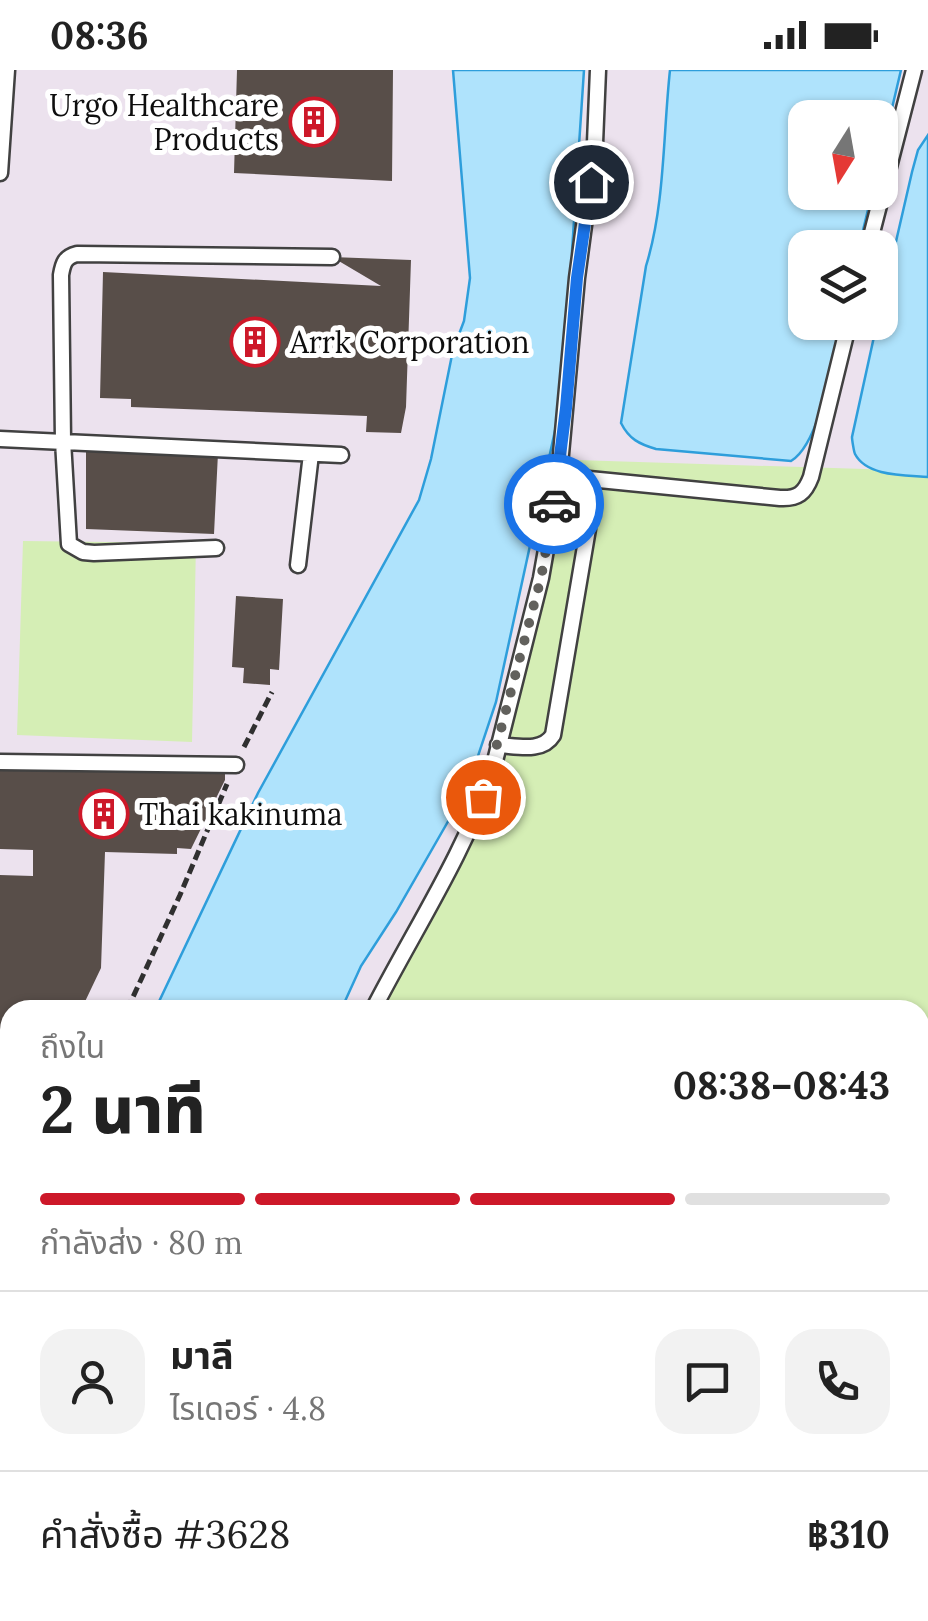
<!DOCTYPE html>
<html lang="th">
<meta charset="utf-8">
<style>
:root{--surface:#fff;--page:#f2f2f2;--text:#222;--muted:#767676;--line:#e0e0e0;--accent:#cd1829}
body{margin:0;font-family:Lora,"Noto Sans Thai",serif;background:var(--page);color:var(--text);height:100vh;display:flex;flex-direction:column;font-size:38px;white-space:nowrap}
*{box-sizing:border-box;margin:0}
p{font-size:32px;color:var(--muted)}
.icon{flex:none;width:55px;height:55px;fill:none;stroke:currentColor;stroke-width:2;stroke-linecap:round;stroke-linejoin:round}
.map{position:relative;flex:1;overflow:hidden}
.sheet{position:absolute;left:0px;top:930px;width:930px;height:622px;display:flex;flex-direction:column;background:var(--surface);border-radius:30px 30px 0 0;box-shadow:0 2px 8px #0004}
.sheet>*{flex:none}
.needle{width:65px;rotate:191deg}
.controls{position:absolute;left:788px;top:30px;display:grid;gap:20px}
.controls a{display:grid;place-items:center;width:110px;height:110px;border-radius:20px;background:var(--surface);box-shadow:0 2px 8px #0004;font-size:50px}
.pin{position:absolute;display:grid;place-items:center;width:85px;height:85px;color:#fff;margin:-42px;border:5px solid #fff;border-radius:50%;box-shadow:0 2px 10px #0007}
.courier{position:absolute;display:grid;place-items:center;width:100px;height:100px;margin:-50px;border:8px solid #1a73e8;border-radius:50%;background:#fff;color:#222;box-shadow:0 2px 12px #0007}
.headline em{font-style:normal;font-weight:800}
.headline div{display:flex;flex-direction:column-reverse}
.headline{display:flex;align-items:center;justify-content:space-between;height:170px;padding:0 40px}
h1{font-size:65px;font-weight:800;line-height:75px}
.bar{display:grid;grid-template-columns:repeat(4,1fr);gap:15px 10px;align-content:center;height:120px;padding:0 40px}
.bar i{height:12px;border-radius:8px;background:var(--line)}
.bar .active{background:var(--accent)}
.bar p{grid-column:span 4}
.line{display:flex;align-items:center;gap:25px;padding:0 40px;border-top:2px solid var(--line)}
.line div{flex:1}
.round{display:grid;place-items:center;flex:none;width:105px;height:105px;border-radius:30px;background:var(--page)}
.status{display:flex;justify-content:space-between;align-items:center;height:70px;padding:0 50px;background:var(--surface);direction:ltr}
.status svg{height:28px;fill:currentColor}
.map>svg:first-child{display:block}
.industrial{fill:#ece2ee;fill-rule:evenodd}
.green{fill:#d5eeb5}
.water{fill:#afe3fc;stroke:#2e9edb;stroke-width:2.5}
.lines{fill:none;stroke-linecap:round;stroke-linejoin:round}
.canal{stroke:#afe3fc;stroke-width:28}
.building{fill:#584e49}
.service-casing{stroke:#414141;stroke-width:19}
.path{stroke:#303030;stroke-width:5;stroke-dasharray:10 5;stroke-linecap:butt}
.service{stroke:#fff;stroke-width:14}
.done{stroke:#62615d;stroke-width:10;stroke-dasharray:0 18}
.route{stroke:#1a73e8;stroke-width:12}
.labels{text-anchor:middle;dominant-baseline:central;stroke-width:10;stroke-linejoin:round;paint-order:stroke}
.poi-label{font-size:30px;fill:#0e0e0e;stroke:#fff;text-anchor:start}
</style>
<div class="status"><b>08:36</b><svg viewBox="0 0 49 12"><path d="M0 12V9h3v3zM5 12V6h3v6zM10 12V3h3v9zM15 12V0h3v12zM26 1h20v11H26zM47 4h2v5h-2z"/></svg></div>
<div class="map">
<svg width="928" height="1551" viewBox="0 0 928 1551">
<rect width="100%" height="100%" fill="#fffbf0"/>
<path class="industrial" d="M0 0H928V1382H920V940H10V1542L769 1543V1551H0ZM805 48H880V122H805ZM805 178H880V252H805Z"/>
<path class="green" d="M576 390 928 401V1367L920 1368V940H373L491 718Z
M23 471 196 473 192 672 17 665Z
M0 1005 10 1006V1542H769V1551H15L0 1539Z"/>
<path class="water" d="M453 0H584L572 181 574 222 561 333 496 632 475 695 454 741 396 842 361 896 341 940H155L258 723 419 430 431 389 453 280 464 251 470 208Z
M670 0H901L880 89V48H805V122L872 123 859 177 805 178V252L841 253C833 287 821 373 791 391L656 379C639 374 629 369 621 353L646 196C665 135 663 64 670 0Z
M928 65V407C906 405 867 407 855 384 854 382 852 370 852 367L877 253 880 252V241L912 102 918 80Z"/>
<g class="lines">
<path class="canal" d="M0 1437 10 1417
M0 1524 10 1532
M22 1542 32 1551"/>
</g>
<path class="building" d="M237 0H393L392 111 234 103Z
M332 187 411 190 406 337 401 363 366 362 367 346 131 337V329L100 328 103 202 381 216Z
M86 376 218 383 214 464 86 459Z
M236 526 283 529 279 600 270 599V615L243 613 244 598 232 597Z
M0 696 225 698V710L191 779 177 778V784L105 782 101 898 81 940H10V984H0V805L33 806V780L0 779Z"/>
<g class="lines">
<g class="service-casing">
<path id="service" d="M0 103 7 0
M868 178 914 0
M0 369 341 385
M559 406 780 428C798 429 805 423 811 407L849 252
M216 478 94 483 83 482 69 474 63 371 61 205C63 193 65 187 77 184L332 187
M298 495 311 384
M498 675C517 676 542 683 553 665L588 459
M0 692 236 695
M373 940C414 860 464 785 493 699L541 508 559 406 577 208 595 73 598 0
M0 1284 10 1290"/>
</g>
<path class="path" d="M244 677 272 622
M127 940 180 825 227 714
M0 1209 10 1187"/>
<use href="#service" class="service"/>
</g>
<g class="lines">
<path class="done" d="M483 727 541 508 554 434"/>
<path class="route" d="M554 434 566 338 577 208 591 112"/>
</g>
<defs>
<g id="building-ring" transform="scale(2.5)"><circle r="9.5" fill="#fff" stroke="#cd1829" stroke-width="1.5"/><path d="M-4-6H4V6H1V3H-1V6H-4ZM-2.5-4.3h1.7v1.8h-1.7ZM.8-4.3h1.7v1.8H.8ZM-2.5-1h1.7V.8h-1.7ZM.8-1h1.7V.8H.8Z" fill="#cd1829"/></g>
</defs>
<g fill-rule="evenodd">
<use href="#building-ring" x="314" y="52"/>
<use href="#building-ring" x="255" y="272"/>
<use href="#building-ring" x="104" y="744"/>
</g>
<g class="labels">
<g class="poi-label">
<text x="279" y="35" text-anchor="end">Urgo Healthcare<tspan x="279" dy="34">Products</tspan></text>
<text x="290" y="272">Arrk Corporation</text>
<text x="139" y="744">Thai kakinuma</text>
</g>
</g>
</svg>
<div class="controls">
<a><svg class="needle" viewBox="-14 -14 28 28"><path d="M0-13l5 13h-10z" fill="#e53935"/><path d="M0 13l5-13h-10z" fill="#767676"/></svg></a>
<a><svg class="icon" aria-label="layers" viewBox="0 0 24 24"><path d="M12 4l9 5-9 5-9-5zM3 14l9 5 9-5"/></svg></a>
</div>
<div class="pin" style="left:483px;top:727px;background:#ea580c"><svg class="icon" aria-label="bag" viewBox="0 0 24 24"><path d="M5 8h14l-1 12H6zM9 8a3 3 0 0 1 6 0"/></svg></div>
<div class="pin" style="left:591px;top:112px;background:#1f2937"><svg class="icon" aria-label="home" viewBox="0 0 24 24"><path d="M3 11l9-7 9 7M6 9v11h12V9"/></svg></div>
<div class="courier" style="left:554px;top:434px"><svg class="icon" aria-label="car" viewBox="0 0 24 24"><path d="M5 17H2v-5l4-1 3-4h7l3 4 3 1v5h-3M9 17h6M6 11h13"/><circle cx="7" cy="17" r="2"/><circle cx="17" cy="17" r="2"/></svg></div>
<section class="sheet">
<div class="headline"><div><h1>2 นาที</h1><p>ถึงใน</p></div><em>08:38–08:43</em></div>
<div class="bar"><i class="active"></i><i class="active"></i><i class="active"></i><i></i><p>กำลังส่ง · 80 m</p></div>
<div class="line" style="height:180px"><a class="round"><svg class="icon" aria-label="person" viewBox="0 0 24 24"><circle cx="12" cy="8" r="4"/><path d="M4 21q1-7 8-7t8 7"/></svg></a><div><b>มาลี</b><p>ไรเดอร์ · 4.8</p></div><a class="round"><svg class="icon" aria-label="chat" viewBox="0 0 24 24"><path d="M4 5h16v11H9l-5 4z"/></svg></a><a class="round"><svg class="icon" aria-label="phone" viewBox="0 0 24 24"><path d="M5 4h4l2 5-3 2q2 4 5 5l2-3 5 2v4C11 20 4 13 5 4z"/></svg></a></div>
<div class="line" style="height:130px"><div>คำสั่งซื้อ #3628</div><b>฿310</b></div>
</section>
</div>
